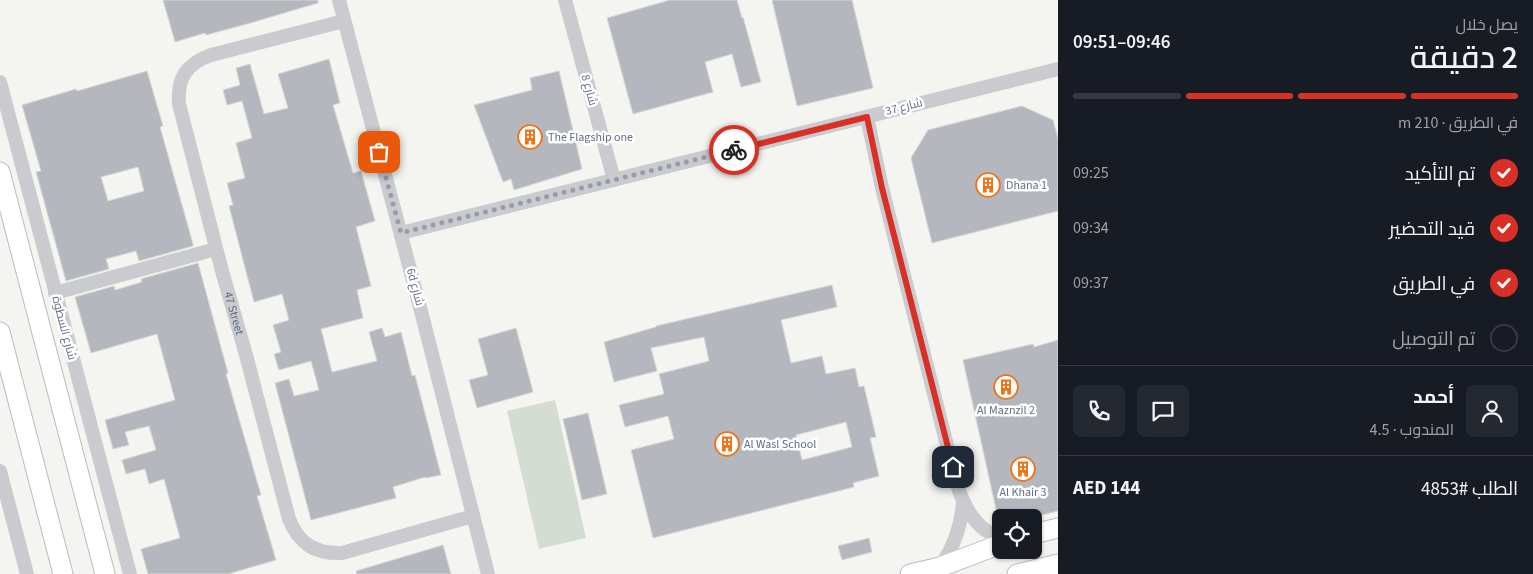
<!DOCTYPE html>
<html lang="ar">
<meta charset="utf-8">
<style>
:root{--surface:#171b24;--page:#242831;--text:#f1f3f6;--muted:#9ea1a6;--line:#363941;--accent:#d93025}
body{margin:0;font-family:"Source Sans 3",Cairo,sans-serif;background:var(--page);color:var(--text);direction:rtl;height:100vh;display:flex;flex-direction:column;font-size:19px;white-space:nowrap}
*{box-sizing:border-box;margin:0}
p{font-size:16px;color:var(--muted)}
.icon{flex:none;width:28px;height:28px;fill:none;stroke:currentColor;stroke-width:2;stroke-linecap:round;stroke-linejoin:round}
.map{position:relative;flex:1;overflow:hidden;direction:ltr}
.side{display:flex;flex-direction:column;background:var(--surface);width:475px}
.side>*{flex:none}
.buttons{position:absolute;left:992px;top:509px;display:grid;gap:10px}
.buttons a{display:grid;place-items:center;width:50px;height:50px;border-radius:8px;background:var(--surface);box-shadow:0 1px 4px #0004;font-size:25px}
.pin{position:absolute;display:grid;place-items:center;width:42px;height:42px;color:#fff;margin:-21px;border-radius:10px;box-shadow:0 2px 8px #0006}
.courier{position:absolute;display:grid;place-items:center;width:50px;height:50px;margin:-25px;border:4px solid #d93025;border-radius:50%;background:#fff;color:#222;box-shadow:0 1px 6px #0007}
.headline em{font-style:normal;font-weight:600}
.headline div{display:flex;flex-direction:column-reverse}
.headline{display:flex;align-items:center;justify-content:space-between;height:85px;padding:0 15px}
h1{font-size:32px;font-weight:600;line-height:38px}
.bar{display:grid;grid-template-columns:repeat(4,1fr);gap:8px 5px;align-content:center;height:60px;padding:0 15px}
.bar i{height:6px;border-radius:4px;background:var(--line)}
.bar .current{background:var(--accent)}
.bar p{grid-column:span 4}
.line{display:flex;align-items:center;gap:12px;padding:0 15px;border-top:1px solid var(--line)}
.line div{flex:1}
.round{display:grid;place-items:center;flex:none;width:52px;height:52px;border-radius:8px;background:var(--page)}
ol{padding:0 15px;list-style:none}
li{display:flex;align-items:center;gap:15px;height:55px}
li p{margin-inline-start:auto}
li .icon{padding:5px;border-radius:50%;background:var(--accent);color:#fff;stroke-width:4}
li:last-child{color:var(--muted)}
li i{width:28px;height:28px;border:2px solid var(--line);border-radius:50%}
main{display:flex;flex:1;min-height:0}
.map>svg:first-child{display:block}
.green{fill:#d4ddd1}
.building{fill:#b4b8be;stroke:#d6d6d4;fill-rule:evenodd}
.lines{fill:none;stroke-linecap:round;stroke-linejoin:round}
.secondary-casing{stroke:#b9bcc1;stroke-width:21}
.street{stroke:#c9cbcf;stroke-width:14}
.secondary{stroke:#fff;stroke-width:19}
.done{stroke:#959daa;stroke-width:5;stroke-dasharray:0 9}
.route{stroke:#d93025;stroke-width:6}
.labels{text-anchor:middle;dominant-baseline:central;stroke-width:5;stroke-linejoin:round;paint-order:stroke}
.street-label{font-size:12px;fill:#626e84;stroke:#fff}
.poi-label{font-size:12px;fill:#626e84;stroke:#fff;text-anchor:start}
</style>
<main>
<section class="side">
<div class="headline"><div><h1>2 دقيقة</h1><p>يصل خلال</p></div><em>09:46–09:51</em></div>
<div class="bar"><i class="current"></i><i class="current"></i><i class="current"></i><i></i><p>في الطريق · 210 m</p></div>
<ol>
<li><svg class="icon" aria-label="check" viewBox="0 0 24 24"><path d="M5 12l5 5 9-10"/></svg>تم التأكيد<p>09:25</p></li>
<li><svg class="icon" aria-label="check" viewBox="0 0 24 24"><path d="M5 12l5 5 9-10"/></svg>قيد التحضير<p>09:34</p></li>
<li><svg class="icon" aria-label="check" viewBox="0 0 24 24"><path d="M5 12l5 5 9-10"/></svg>في الطريق<p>09:37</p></li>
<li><i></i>تم التوصيل</li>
</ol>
<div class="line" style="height:90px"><a class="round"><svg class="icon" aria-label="person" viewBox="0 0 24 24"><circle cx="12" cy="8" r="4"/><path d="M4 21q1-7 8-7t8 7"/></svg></a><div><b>أحمد</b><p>المندوب · 4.5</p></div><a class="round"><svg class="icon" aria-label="chat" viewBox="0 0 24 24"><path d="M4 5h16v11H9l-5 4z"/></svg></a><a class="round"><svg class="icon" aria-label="phone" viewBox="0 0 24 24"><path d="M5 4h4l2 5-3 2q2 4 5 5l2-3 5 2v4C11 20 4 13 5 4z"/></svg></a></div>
<div class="line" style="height:65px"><div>الطلب #4853</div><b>AED 144</b></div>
</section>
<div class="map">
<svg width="1058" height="574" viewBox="0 0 1058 574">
<rect width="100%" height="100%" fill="#f4f5f1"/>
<path class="green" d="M555 400 586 538 539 549 507 411Z"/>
<path class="building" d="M163 0H318V3L247 24 206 35 205 33 175 42Z
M670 0H737L742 18 743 17 761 82 741 87 732 54 705 62 713 92 633 114 607 18Z
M772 0H852L873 88 797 106Z
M329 59 340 103 333 105 353 173 361 171 375 221 356 227 371 286 357 290 363 318 321 329 332 372 377 361 369 332 382 328 385 337 401 332 412 376 415 375 441 475 426 478 425 477 393 487 396 498 311 520 275 383 289 379 294 396 319 390 311 361 279 370 274 354 281 352 273 325 289 320 282 294 254 302 229 206 233 205 227 183 245 178 236 143 252 138 242 101 227 105 223 90 240 85 236 68 250 64 264 114 288 108 278 74Z
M147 71 163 126 160 127 193 244V246L139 261 136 251 106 259 109 269 66 281 36 172 41 171 22 105 76 89 77 91ZM138 167 144 191 108 201 101 177Z
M559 71 582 169 514 190 511 179 503 182 474 105 532 90 530 78Z
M1022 106 1053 120 1058 139V211L932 243 911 158 928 130Z
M198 263 228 373 226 374 261 495 257 496 276 560 228 574H148L141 549 180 538 164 479 149 484 145 469 126 474 122 460 156 450 149 426 125 432 129 445 113 449 105 420 175 400 157 334 91 353 75 297 114 286 115 290 142 282 141 279 144 278Z
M832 285 837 307 781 320 791 363 822 356 826 374 855 368 859 387 864 386 876 437 870 438 879 476 853 483 854 487 653 538 631 450 674 439 668 416 625 427 619 405 664 394 659 374 709 361 704 337 651 348 657 371 614 382 604 342 656 327V326ZM846 422 852 447 802 460 796 435Z
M516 328 533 392 477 408 469 380 488 375 478 339Z
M1058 340V511L1030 518H1012L996 509 963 360 1033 344 1034 347Z
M588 413 607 494 582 500 563 419Z
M869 538 872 552 842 560 838 546Z
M443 545 451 574H357L356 571Z"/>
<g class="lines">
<g class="secondary-casing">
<path id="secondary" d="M0 172 105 574
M0 332 63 574
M1034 534 1058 528
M910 574 940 567 1001 544
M1017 574 1058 564"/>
</g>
<g class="street">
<path d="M339 0 421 311 488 574"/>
<path d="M565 0 614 180"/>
<path id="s1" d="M344 21 211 55C186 64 177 78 179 104L222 271 246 355 289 519C299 544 315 554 342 553L473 516"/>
<path d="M0 82 130 574"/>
<path d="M867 117 882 188 957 485C964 506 977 532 1001 537"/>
<path d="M401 233 1058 69"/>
<path d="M55 293 216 249"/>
<path d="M0 471 27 574"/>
<path d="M940 567C954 546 961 527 963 502"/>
</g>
<use href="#secondary" class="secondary"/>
</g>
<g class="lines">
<path class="done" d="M379 152 401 233 734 150"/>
<path class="route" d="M734 150 867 117 882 188 953 467"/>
</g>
<defs>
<g id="building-ring" transform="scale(1.25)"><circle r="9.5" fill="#fff" stroke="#ef7317" stroke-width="1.5"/><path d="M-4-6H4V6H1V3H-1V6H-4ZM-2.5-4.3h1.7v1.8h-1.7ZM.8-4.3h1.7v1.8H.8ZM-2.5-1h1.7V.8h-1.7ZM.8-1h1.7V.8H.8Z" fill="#ef7317"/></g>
</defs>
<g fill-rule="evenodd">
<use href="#building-ring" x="530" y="137"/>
<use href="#building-ring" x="988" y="185"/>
<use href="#building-ring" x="1006" y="387"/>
<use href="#building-ring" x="727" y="444"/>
<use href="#building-ring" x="1023" y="469"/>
</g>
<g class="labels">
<g class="street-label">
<text transform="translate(589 90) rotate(75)">8 شارع</text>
<text transform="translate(904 107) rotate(-14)">شارع 37</text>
<text transform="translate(415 287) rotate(75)">6d شارع</text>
<text stroke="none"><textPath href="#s1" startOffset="418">47 Street</textPath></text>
<text transform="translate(64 328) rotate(75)">شارع السطوة</text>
</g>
<g class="poi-label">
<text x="548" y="137">The Flagship one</text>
<text x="1006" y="185">Dhana 1</text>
<text x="1006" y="410" text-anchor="middle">Al Maznzil 2</text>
<text x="744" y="444">Al Wasl School</text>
<text x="1023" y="492" text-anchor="middle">Al Khair 3</text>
</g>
</g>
</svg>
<div class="buttons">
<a><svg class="icon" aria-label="locate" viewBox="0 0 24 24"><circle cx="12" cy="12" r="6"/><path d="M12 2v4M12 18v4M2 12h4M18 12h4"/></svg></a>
</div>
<div class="pin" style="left:379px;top:152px;background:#ea580c"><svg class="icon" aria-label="bag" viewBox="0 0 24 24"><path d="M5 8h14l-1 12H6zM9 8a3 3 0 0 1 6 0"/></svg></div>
<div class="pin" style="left:953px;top:467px;background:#1f2937"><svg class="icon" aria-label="home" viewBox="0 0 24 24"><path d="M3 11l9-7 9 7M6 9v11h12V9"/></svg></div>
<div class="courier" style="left:734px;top:150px"><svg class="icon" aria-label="bike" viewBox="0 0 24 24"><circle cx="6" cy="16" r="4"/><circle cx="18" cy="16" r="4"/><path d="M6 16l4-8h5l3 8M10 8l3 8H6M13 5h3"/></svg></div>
</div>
</main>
